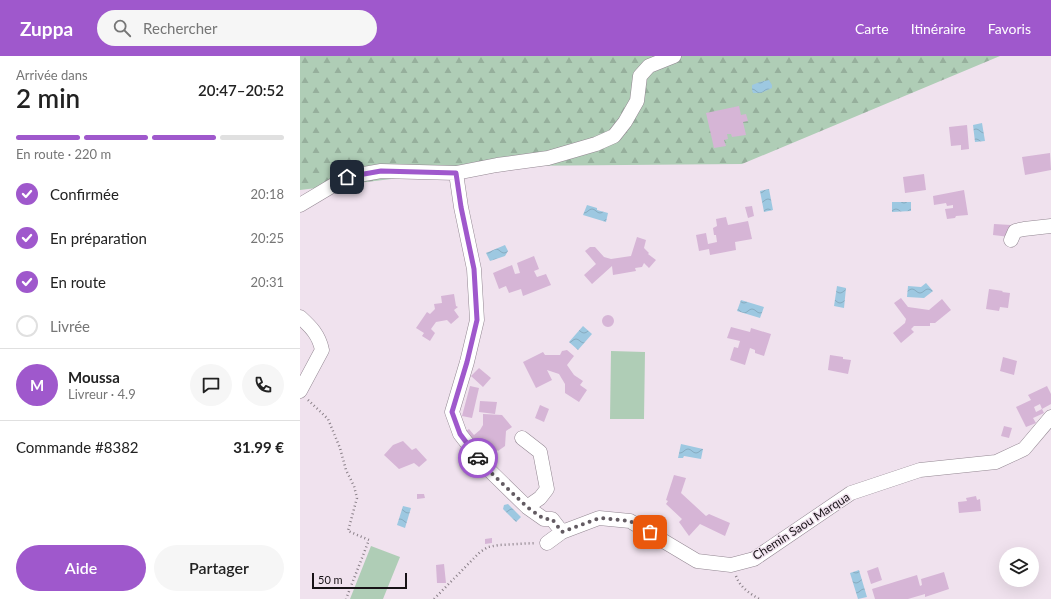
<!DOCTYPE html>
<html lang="fr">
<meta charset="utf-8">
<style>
:root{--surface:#fff;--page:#f6f6f6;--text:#222;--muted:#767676;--line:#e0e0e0;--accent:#9f58cc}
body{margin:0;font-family:Lato,sans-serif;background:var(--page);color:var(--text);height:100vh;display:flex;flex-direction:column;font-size:15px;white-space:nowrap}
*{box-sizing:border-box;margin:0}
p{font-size:13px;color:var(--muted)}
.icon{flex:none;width:22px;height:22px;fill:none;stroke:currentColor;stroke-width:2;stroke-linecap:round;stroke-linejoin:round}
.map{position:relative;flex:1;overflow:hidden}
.side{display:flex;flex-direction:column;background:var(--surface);width:300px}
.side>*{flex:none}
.buttons{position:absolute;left:699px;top:491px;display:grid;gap:8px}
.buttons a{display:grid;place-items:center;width:40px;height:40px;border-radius:50%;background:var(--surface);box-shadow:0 4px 16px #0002;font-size:20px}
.scale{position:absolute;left:12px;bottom:10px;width:95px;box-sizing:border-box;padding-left:4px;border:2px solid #171216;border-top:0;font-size:11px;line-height:14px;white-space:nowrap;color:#171216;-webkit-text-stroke:3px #f0e2ee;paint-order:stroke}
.pin{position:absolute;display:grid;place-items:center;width:34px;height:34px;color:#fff;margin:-17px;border-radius:8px;box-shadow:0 2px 6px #0006}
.courier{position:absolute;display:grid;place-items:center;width:40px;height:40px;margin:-20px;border:3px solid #9f58cc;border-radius:50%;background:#fff;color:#222;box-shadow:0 1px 5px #0007}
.overview em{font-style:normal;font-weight:600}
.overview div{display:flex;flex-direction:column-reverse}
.overview{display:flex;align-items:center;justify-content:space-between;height:68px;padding:0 16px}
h1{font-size:26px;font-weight:600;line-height:30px}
.bar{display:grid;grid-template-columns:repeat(4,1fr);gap:6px 4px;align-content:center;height:48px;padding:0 16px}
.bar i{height:5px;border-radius:3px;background:var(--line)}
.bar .on{background:var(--accent)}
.bar p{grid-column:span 4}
.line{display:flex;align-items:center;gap:10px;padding:0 16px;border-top:1px solid var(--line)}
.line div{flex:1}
.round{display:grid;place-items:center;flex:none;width:42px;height:42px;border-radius:21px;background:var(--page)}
ol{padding:0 16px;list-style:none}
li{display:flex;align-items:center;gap:12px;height:44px}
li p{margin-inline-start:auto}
li .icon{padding:4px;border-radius:50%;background:var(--accent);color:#fff;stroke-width:4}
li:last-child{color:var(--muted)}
li i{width:22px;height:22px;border:2px solid var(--line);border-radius:50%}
.primary-button{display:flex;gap:8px;margin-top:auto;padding:8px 16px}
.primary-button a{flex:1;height:46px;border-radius:24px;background:var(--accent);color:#fff;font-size:16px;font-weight:600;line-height:46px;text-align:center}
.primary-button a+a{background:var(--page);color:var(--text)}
header{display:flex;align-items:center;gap:24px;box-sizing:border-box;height:56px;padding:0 20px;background:var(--accent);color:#fff}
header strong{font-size:19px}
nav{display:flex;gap:22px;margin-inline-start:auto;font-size:14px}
.search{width:280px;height:36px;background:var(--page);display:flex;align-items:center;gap:10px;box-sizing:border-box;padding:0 14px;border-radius:22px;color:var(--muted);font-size:15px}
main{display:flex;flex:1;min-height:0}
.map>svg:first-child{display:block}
.forest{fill:url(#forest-firs)}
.pitch{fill:#afcdb6}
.water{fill:url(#water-waves)}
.building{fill:#d6b5d6;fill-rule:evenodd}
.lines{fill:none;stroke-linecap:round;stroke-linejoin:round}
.minor-casing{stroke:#938792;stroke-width:15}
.path{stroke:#897f87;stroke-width:2.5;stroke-dasharray:1 3;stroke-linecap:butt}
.minor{stroke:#fff;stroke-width:14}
.done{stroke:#635b62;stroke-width:4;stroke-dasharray:0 7.2}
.route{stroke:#9f58cc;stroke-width:5}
.labels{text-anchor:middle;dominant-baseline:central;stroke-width:3;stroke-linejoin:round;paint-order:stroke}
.street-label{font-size:12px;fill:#171216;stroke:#f0e2ee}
</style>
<header>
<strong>Zuppa</strong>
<div class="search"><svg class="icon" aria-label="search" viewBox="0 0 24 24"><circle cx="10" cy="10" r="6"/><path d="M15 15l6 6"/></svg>Rechercher</div>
<nav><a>Carte</a><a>Itinéraire</a><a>Favoris</a></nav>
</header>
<main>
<section class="side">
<div class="overview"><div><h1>2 min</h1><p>Arrivée dans</p></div><em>20:47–20:52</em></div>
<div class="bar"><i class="on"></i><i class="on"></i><i class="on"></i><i></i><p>En route · 220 m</p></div>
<ol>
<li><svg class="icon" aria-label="check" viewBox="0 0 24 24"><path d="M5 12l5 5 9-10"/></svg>Confirmée<p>20:18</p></li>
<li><svg class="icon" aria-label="check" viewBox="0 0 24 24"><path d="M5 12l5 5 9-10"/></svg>En préparation<p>20:25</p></li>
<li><svg class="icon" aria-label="check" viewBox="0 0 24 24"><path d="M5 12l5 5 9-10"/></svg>En route<p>20:31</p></li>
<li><i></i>Livrée</li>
</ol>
<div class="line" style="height:72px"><b class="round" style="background:var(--accent);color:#fff">M</b><div><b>Moussa</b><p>Livreur · 4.9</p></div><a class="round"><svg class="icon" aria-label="chat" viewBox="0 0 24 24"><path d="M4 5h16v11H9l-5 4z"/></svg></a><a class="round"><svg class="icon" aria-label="phone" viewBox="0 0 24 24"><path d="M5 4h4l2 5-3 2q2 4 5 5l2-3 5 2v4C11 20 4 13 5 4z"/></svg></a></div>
<div class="line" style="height:52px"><div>Commande #8382</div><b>31.99 €</b></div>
<div class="primary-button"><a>Aide</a><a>Partager</a></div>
</section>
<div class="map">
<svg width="751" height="543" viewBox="0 0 751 543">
<defs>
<pattern id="forest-firs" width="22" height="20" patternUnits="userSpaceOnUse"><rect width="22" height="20" fill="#afcdb6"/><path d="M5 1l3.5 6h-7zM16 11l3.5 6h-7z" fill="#96af9c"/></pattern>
<pattern id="water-waves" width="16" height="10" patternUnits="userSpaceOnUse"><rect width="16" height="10" fill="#9dc8e1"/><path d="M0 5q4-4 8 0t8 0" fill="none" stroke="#86abc0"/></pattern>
</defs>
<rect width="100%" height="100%" fill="#f0e2ee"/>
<path class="forest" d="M0 0H700L442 108 199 110 0 134Z"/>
<path class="pitch" d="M311 295 345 296 344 363H310Z
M71 490 100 501 83 543H50Z"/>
<path class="water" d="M469 24 472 29V32L461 37H453L452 34V29L460 26Z
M682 67 685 85 675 86 673 69Z
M469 133 473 154 464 156 460 135Z
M592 146H611V155L592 156Z
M287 149 297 152V154L308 157 306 166 283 159Z
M205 189 208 195 205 200 190 205 186 197Z
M626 227 633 235 624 242 607 241 608 230 621 231Z
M537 230 546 232 544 252 534 250Z
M441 244 464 251 460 262 437 255Z
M283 270 292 278 278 294 269 286Z
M381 388 403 393 401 403 384 400 383 402H378Z
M208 448 221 461 216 466 203 453 204 449Z
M103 450 111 452 105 472 97 469Z
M559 514 567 541 558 543 550 517Z"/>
<path class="building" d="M439 50 441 59 446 58 448 65 443 66 446 79 432 81 431 78H427L428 83 424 84 426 90 414 92 406 57Z
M667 69 669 93 661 94V89L651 90 649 71Z
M750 97 751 114 725 119 722 101Z
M624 118 626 134 605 137 603 121Z
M664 134 668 159 656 160 655 162 647 163 645 153 653 152V149L647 150 646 147 634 149 633 140Z
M452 150 454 160 448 162 445 151Z
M426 161 428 169 448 165 452 183 435 186 436 194 410 199 409 193 399 195 396 179 406 177 408 188 417 186 416 179H414L413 172 417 170 416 163Z
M694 168 711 169 710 181 693 179Z
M337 181 346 184 344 192 349 197 348 198 356 204 349 212 344 207 342 211 335 212 336 215 313 219 312 210 292 228 284 219 296 208 285 195 290 191H295L304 201 311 203 331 200Z
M234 200 239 213 234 215 237 221 246 218 251 229 223 240 221 233 209 237 206 230 199 233 193 217 212 209 215 218 220 217 217 207Z
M689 233 703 235 702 236 710 237 708 252 700 251 699 255 686 253Z
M154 238 156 250 158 251 154 254 159 261 151 268 147 264 136 266 131 273 135 277 130 285 122 280 124 277 116 272 127 256 130 258 135 253 134 248 142 247 141 240Z
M601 242 608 251 629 254 642 243 651 254 635 267H630V270H614L611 273 614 276 601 287 593 277 605 267 606 263 594 247Z
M302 265a6 6 0 1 1 12 0a6 6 0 1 1-12 0Z
M431 271 450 276 451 272 471 278 464 300 455 297V294L450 292 445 309 430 304 434 291 438 292 440 285 427 282Z
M267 294 274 300 267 309 274 319 283 325 280 329 287 334 279 346 265 337V328L259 318 247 314 252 324 236 332 223 306 243 296 245 299H260L262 295Z
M530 299 543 301V303L551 304 548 318 528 314Z
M703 301 717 305 714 319 700 315Z
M179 312 191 322 183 331 171 320Z
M170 330 179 332 172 362 162 360Z
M747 330 751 338V348L742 353 744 357 733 362 736 367 726 371 716 351 731 344 728 339ZM740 348 742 353 736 356 734 351Z
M180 345 197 346 195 358 179 356Z
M240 349 249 353 244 366 235 362Z
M183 358 202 359 212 371 206 375 205 390 198 395V394L188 403 164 376 169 373 174 379 180 374 183 369Z
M704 370 712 372 709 382 701 380Z
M103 385 112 394 116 392 127 404 119 411 114 407 99 413 84 399 93 389Z
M374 419 386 422 381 437 406 460 409 458 430 467 425 480 400 468 389 480 379 466 382 463 366 448 368 445 366 444Z
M117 438H124L125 442 117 443Z
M676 440 677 444 680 443 681 455 659 457 658 446 667 445 666 442Z
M192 482V487L185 488V483Z
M144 508 146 527H137L136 509Z
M578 511 582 524 571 528 567 515Z
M644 516 649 533 625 541V538L608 543H575L572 533 617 519 620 530 622 529 621 523Z"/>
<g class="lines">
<g class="minor-casing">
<path id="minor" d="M156 117 161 151 174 213 177 264 167 306 152 356 160 378 184 409 227 451 240 442 247 433 240 396 222 382
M0 149 47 121 81 115 156 117 197 109 248 102 296 88 314 80 325 66 337 45 340 20 349 10 374 0
M711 184 715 175 724 173 751 170
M0 261C11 271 19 279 22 294L0 335
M227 451 244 463H252L262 476
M247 487 262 476 299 462 330 465 397 505 431 509 454 503 551 437 620 414 696 406 724 393 751 361"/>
</g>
<path class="path" d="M8 344 28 363 40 392 46 414 54 430 57 442 48 475 69 484 46 543
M436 520C440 531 449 537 459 543
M134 543 180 496 188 491 199 489 236 487"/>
<use href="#minor" class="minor"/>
</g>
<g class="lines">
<path class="done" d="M178 402 184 410 227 451 244 463H252L262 476 300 462 330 465 350 476"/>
<path class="route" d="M47 121 81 115 156 117 161 151 174 213 177 264 167 306 152 356 160 378 178 402"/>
</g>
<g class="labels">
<g class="street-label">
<text transform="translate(501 470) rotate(-33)">Chemin Saou Marqua</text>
</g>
</g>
</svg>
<div class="buttons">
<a><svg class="icon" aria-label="layers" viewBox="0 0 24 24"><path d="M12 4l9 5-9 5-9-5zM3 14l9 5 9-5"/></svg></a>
</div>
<div class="scale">50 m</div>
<div class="pin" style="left:350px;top:476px;background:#ea580c"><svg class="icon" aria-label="bag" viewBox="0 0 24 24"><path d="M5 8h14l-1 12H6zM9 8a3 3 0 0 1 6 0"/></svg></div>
<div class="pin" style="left:47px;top:121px;background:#1f2937"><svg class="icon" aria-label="home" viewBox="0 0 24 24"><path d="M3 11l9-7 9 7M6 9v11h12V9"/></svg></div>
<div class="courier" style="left:178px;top:402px"><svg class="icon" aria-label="car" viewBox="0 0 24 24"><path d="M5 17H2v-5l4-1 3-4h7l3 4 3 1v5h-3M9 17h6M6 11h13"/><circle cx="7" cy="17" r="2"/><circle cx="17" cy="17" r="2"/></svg></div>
</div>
</main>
